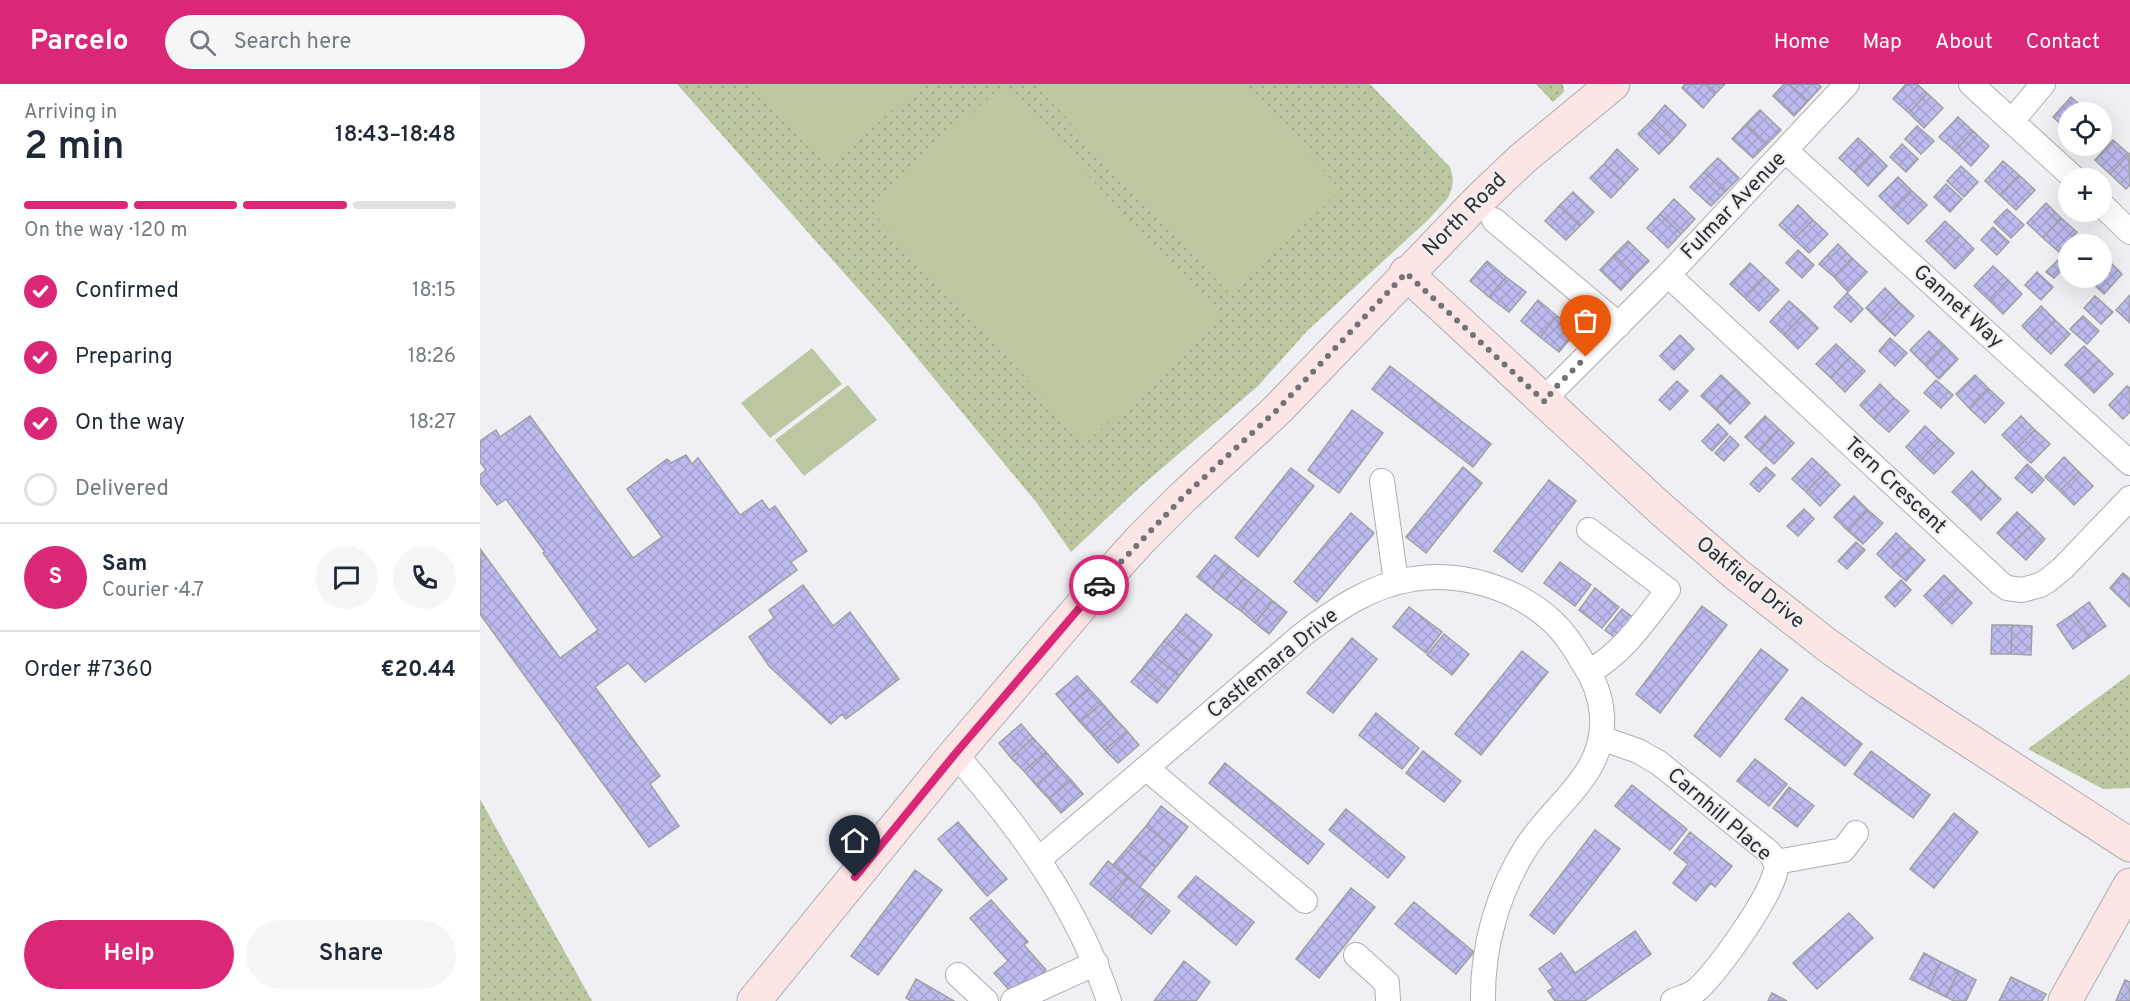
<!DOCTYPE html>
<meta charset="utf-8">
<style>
:root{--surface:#fff;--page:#f6f6f7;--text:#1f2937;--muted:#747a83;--line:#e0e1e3;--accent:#db2777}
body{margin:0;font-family:Overpass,sans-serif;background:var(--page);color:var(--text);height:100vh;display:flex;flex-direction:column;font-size:22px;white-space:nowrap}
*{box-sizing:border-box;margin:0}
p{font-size:20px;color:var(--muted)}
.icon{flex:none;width:33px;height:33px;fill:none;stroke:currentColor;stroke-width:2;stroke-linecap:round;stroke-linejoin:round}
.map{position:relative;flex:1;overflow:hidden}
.panel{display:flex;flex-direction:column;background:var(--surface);width:480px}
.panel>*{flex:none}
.buttons{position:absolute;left:1578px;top:18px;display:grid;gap:12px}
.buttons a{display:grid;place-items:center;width:54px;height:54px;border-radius:50%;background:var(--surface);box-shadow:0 6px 24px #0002;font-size:30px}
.pin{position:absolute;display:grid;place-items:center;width:51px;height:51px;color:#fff;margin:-62px -26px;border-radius:50% 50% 50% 0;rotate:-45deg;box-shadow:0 0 6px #0007}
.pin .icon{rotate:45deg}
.courier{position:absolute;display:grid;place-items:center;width:60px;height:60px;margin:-30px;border:4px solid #db2777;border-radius:50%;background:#fff;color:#222;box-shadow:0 2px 8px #0007}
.summary em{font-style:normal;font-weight:600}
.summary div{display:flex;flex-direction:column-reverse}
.summary{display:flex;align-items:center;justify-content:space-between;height:102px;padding:0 24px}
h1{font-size:39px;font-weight:600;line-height:45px}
.bar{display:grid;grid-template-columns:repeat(4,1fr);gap:9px 6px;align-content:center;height:72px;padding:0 24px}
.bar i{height:8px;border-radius:4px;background:var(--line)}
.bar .current{background:var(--accent)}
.bar p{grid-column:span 4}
.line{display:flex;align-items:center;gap:15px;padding:0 24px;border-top:2px solid var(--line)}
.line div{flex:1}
.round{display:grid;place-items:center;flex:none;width:63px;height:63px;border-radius:32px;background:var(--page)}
ol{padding:0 24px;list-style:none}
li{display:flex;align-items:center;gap:18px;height:66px}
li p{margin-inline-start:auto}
li .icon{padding:6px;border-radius:50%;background:var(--accent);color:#fff;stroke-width:4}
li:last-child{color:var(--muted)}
li i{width:33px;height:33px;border:3px solid var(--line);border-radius:50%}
.primary-button{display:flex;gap:12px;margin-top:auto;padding:12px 24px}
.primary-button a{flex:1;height:69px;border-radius:36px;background:var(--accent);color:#fff;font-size:24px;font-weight:600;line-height:69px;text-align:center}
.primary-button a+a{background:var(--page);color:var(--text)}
header{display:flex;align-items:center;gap:36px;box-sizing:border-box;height:84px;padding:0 30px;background:var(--accent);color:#fff}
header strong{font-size:28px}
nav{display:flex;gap:33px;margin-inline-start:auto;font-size:21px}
.search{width:420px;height:54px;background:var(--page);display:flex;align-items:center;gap:15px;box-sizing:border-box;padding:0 21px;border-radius:33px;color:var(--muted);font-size:22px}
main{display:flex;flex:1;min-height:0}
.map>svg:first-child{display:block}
.grass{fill:url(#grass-dots)}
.park{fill:#bbc7a1}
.building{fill:url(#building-cross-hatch);stroke:#a0a0a3;stroke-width:1.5}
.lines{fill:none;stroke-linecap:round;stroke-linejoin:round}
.street-casing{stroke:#aeaeb1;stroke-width:26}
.secondary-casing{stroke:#aeaeb1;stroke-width:35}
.street{stroke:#fff;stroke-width:24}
.secondary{stroke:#fce5e5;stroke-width:33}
.done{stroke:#737375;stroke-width:6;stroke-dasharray:0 10.8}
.route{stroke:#db2777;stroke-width:8}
.labels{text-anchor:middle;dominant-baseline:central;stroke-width:4.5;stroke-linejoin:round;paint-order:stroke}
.street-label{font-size:21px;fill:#2f2f30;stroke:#f0f0f4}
</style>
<header>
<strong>Parcelo</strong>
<div class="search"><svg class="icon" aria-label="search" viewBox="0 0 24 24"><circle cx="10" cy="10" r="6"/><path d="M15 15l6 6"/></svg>Search here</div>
<nav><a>Home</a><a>Map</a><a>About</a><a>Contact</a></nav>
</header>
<main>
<section class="panel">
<div class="summary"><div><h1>2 min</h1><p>Arriving in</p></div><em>18:43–18:48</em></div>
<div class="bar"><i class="current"></i><i class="current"></i><i class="current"></i><i></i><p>On the way · 120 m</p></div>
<ol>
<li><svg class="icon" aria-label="check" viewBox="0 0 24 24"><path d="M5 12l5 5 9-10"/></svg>Confirmed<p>18:15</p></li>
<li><svg class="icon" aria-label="check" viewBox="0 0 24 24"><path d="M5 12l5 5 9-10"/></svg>Preparing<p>18:26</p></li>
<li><svg class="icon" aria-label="check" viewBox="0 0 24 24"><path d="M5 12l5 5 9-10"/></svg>On the way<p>18:27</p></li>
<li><i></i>Delivered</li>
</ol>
<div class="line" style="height:108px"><b class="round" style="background:var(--accent);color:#fff">S</b><div><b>Sam</b><p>Courier · 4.7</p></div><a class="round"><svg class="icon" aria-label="chat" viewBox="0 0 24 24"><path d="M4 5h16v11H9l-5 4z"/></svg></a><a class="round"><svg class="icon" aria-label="phone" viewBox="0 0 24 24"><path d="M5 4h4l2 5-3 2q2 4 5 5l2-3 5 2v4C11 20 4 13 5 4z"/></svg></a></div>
<div class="line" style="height:78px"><div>Order #7360</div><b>€20.44</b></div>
<div class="primary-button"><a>Help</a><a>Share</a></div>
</section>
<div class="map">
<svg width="1650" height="917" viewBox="0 0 1650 917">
<defs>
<pattern id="grass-dots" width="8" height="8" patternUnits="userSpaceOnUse" patternTransform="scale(1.5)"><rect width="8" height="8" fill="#bbc7a1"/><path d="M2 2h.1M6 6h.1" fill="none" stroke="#a1ab8b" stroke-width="1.8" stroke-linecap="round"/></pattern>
<pattern id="building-cross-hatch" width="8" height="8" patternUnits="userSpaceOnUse" patternTransform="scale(1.5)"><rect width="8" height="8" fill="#bcbaee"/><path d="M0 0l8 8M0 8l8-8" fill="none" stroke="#a2a0cc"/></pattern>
</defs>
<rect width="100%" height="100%" fill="#f0f0f4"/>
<path class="grass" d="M197 0H890L970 83 973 94 972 104 968 114 948 136 827 247 778 302 660 403 591 468 556 418 410 241Z
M1056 0H1083L1084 8 1073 18Z
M1650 590V704L1623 705 1548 665Z
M0 715 112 917H0Z"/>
<path class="park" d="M275 0H441L350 82Z
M524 0 740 235 606 359 389 124Z
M568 0H762L861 106 750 210 561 7Z
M332 264 362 300 290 354 261 319Z
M368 301 397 336 324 392 295 356Z"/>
<path class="building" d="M1205 0H1227L1236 9 1223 24 1202 4Z
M1227 0H1245L1236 9Z
M1304 0H1309L1328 17 1314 32 1293 12Z
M1309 0H1338L1341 3 1328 17Z
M1426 0H1437L1447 9 1429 29 1413 15Z
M1447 9 1463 24 1444 44 1429 29Z
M1591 13 1607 27 1588 28V47L1573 33Z
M1185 21 1206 41 1193 56 1172 36Z
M1280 26 1301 46 1287 60 1266 40Z
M1478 33 1493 47 1475 67 1459 53Z
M1172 36 1193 56 1179 70 1158 50Z
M1266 40 1287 60 1273 74 1252 55Z
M1437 42 1454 57 1441 70 1425 55Z
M1493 47 1509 62 1491 82 1475 67Z
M1378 54 1393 68 1374 88 1359 74Z
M1633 56 1649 70 1630 90 1615 76Z
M1422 60 1438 75 1426 88 1410 73Z
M1137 65 1158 85 1145 99 1124 80Z
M1393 68 1407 82 1388 102 1374 88Z
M1649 70 1650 101 1646 105 1630 90Z
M1238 74 1259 94 1245 108 1224 88Z
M1523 77 1539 91 1520 111 1505 97Z
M1124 80 1145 99 1131 114 1110 94Z
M1481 82 1498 98 1484 113 1467 97Z
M1224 88 1245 108 1231 122 1210 103Z
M1539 91 1555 106 1536 126 1520 111Z
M1418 93 1432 107 1413 126 1399 112Z
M1466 100 1482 115 1470 128 1454 113Z
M1432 107 1447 121 1428 140 1413 126Z
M1093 108 1114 128 1100 142 1079 122Z
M1194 115 1215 135 1201 150 1180 130Z
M1566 119 1581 134 1563 154 1547 139Z
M1318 121 1333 136 1314 155 1299 141Z
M1079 122 1100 142 1086 156 1065 137Z
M1527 125 1544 141 1531 154 1514 138Z
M1180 130 1201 150 1188 164 1167 144Z
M1581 134 1597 148 1579 168 1563 154Z
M1333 136 1348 150 1329 169 1314 155Z
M1465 137 1480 151 1461 171 1446 157Z
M1513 143 1529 158 1517 171 1501 156Z
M1480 151 1494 165 1475 185 1461 171Z
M1148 157 1169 177 1155 191 1134 171Z
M1358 160 1372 174 1354 193 1339 180Z
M1318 166 1334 181 1322 194 1306 179Z
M1134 171 1155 191 1141 206 1120 186Z
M1372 174 1387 188 1368 208 1354 193Z
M1627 175 1642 190 1624 210 1608 195 1609 194H1622V180Z
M1578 176 1585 183 1574 194 1566 188Z
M1007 177 1026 193 1009 213 990 197Z
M1270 179 1285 193 1265 214 1250 200Z
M1513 182 1528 196 1509 216 1494 202Z
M1557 188 1573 203 1561 216 1545 201Z
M1026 193 1046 208 1029 228 1009 213Z
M1285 193 1299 206 1279 227 1265 214Z
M1528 196 1542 210 1523 230 1509 216Z
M1405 204 1419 218 1400 238 1386 224Z
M1367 209 1383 225 1371 238 1354 223Z
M1650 211V239L1636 226Z
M1615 212 1633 228 1621 240 1604 224Z
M1058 216 1077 232 1060 253 1041 237Z
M1309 217 1324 230 1304 251 1290 238Z
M1419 218 1434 232 1415 252 1400 238Z
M1561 222 1575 236 1556 256 1542 242Z
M1324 230 1338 244 1318 265 1304 251Z
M1077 232 1096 248 1079 268 1060 253Z
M1603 232 1619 247 1607 260 1590 245Z
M1575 236 1590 250 1571 270 1556 256Z
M1449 247 1464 261 1445 281 1430 266Z
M1200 251 1214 265 1194 286 1180 272Z
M1410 254 1427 269 1415 282 1399 267Z
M1356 260 1370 273 1351 294 1336 280Z
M1464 261 1478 275 1459 295 1445 281Z
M1604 262 1619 276 1600 295 1585 281Z
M1370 273 1385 287 1365 308 1351 294Z
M1619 276 1633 290 1614 309 1600 295Z
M910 282 1011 360 993 383 892 305Z
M1241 291 1256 305 1236 326 1221 312Z
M1495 291 1509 305 1490 325 1476 310Z
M1456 296 1473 311 1461 324 1444 309Z
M1197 297 1208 307 1190 326 1179 316Z
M1400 300 1414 314 1394 335 1380 321Z
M1647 302 1650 304V328L1643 335 1629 321Z
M1256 305 1270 319 1250 340 1236 326Z
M1509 305 1524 319 1505 339 1490 325Z
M1414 314 1429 327 1409 348 1394 335Z
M872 326 903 349 859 409 828 386Z
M50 332 153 474 182 453 147 405 187 375 191 379 206 371 212 380 218 374 260 431 282 416 289 426 295 422 327 467 311 478 317 486 165 598 148 579 115 603 180 692 170 700 199 742 169 763 0 530 1 466 80 574 118 546 63 469 65 468 26 415 17 421 0 399V391L6 386 0 378V357L16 346 20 353Z
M1285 332 1299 345 1280 367 1265 353Z
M1541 332 1555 346 1536 365 1522 351Z
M1238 340 1248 350 1232 367 1222 357Z
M1445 342 1460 356 1440 377 1426 363Z
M1299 345 1314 359 1294 380 1280 367Z
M1555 346 1570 360 1551 379 1536 365Z
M1250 352 1259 361 1244 377 1235 369Z
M1460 356 1474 369 1454 390 1440 377Z
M1584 373 1599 388 1580 407 1565 393Z
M1332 374 1346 387 1326 408 1312 395Z
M1547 380 1564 396 1552 409 1535 394Z
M983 383 1002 399 946 469 926 453Z
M1286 383 1295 391 1279 408 1270 400Z
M811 384 834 402 778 473 755 454Z
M1346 387 1360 401 1340 422 1326 408Z
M1492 387 1506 401 1487 422 1472 408Z
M1599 388 1613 402 1594 421 1580 407Z
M1069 396 1096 417 1042 488 1014 467Z
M1506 401 1521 415 1501 436 1487 422Z
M1374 412 1388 426 1368 447 1354 433Z
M1324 425 1334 435 1318 452 1307 442Z
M1388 426 1403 439 1383 460 1368 447Z
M1537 428 1551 441 1531 462 1517 449Z
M871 429 894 449 837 518 814 498Z
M1551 441 1565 455 1546 476 1531 462Z
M1416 449 1431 463 1411 484 1397 470Z
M1376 458 1385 466 1367 485 1358 477Z
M1431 463 1445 476 1426 497 1411 484Z
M735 471 749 482 732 505 717 493Z
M1080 478 1111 501 1095 522 1064 499Z
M749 482 764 494 746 516 732 505Z
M1643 489 1650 495V523L1630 504Z
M1464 491 1478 505 1458 526 1444 512Z
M764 494 778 505 761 527 746 516Z
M1421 496 1431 506 1415 523 1405 513Z
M323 501 353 542 370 528 419 595 366 635 362 630 351 640 289 582 269 553 294 534 289 526Z
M1115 504 1139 523 1122 544 1099 526Z
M778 505 793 517 775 539 761 527Z
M1478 505 1492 519 1472 540 1458 526Z
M793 517 807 528 789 550 775 539Z
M1609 518 1626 542 1610 553 1593 530Z
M1222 522 1247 541 1180 629 1156 610Z
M929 523 962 548 946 569 913 543Z
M1142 525 1155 535 1138 556 1125 546Z
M706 530 732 551 721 565 695 544Z
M1593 530 1610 553 1593 565 1577 541Z
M1512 541H1532L1531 570H1511Z
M1532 541 1552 542 1551 571 1531 570Z
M695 544 721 565 710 578 684 557Z
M964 550 989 570 972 591 947 571Z
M872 554 897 575 853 629 827 609Z
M684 557 710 578 699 592 673 571Z
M1281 565 1308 586 1240 673 1214 652Z
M1042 567 1068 588 1001 671 975 650Z
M673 571 699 592 688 606 662 585Z
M662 585 688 606 677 619 651 598Z
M597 592 609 605 588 624 576 610Z
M609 605 622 619 600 638 588 624Z
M1322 613 1382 660 1365 682 1305 635Z
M622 619 634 633 613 652 600 638Z
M896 629 939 664 922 685 879 651Z
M634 633 647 647 625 666 613 652Z
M541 640 553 654 531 674 519 659Z
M647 647 659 661 638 679 625 666Z
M553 654 566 668 544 687 531 674Z
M943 667 981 697 964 718 926 689Z
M1391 667 1450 711 1433 734 1374 690Z
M566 668 578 682 556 701 544 687Z
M1275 675 1307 700 1289 722 1257 697Z
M745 679 844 760 828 780 729 699Z
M578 682 591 696 569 715 556 701Z
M591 696 603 710 581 729 569 715Z
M1152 701 1207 745 1190 766 1135 722Z
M1309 703 1334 722 1317 743 1293 724Z
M681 722 708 743 692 763 666 742Z
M866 725 925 773 908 794 849 746Z
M1474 729 1498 748 1454 804 1430 785Z
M478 738 527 795 507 812 458 755Z
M666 742 692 763 676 783 649 762Z
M1115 746 1140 765 1074 850 1050 831Z
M1210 748 1252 782 1235 803 1231 799 1216 817 1193 799 1208 780 1194 769Z
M649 762 676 783 660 803 633 781Z
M628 777 648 794 630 816 610 800Z
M435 786 462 806 398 891 371 872Z
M716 792 774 838 756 861 698 813Z
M648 794 669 810 651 833 630 816Z
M871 804 895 823 839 894 816 875Z
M669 810 690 827 671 850 651 833Z
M511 816 548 858 544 861 566 886 549 901 546 897 532 909 514 889 528 877 490 834Z
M934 818 994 868 976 890 915 840Z
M1369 829 1393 854 1337 905 1313 879Z
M1155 847 1171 870 1105 917H1075L1068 907 1073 904 1059 885 1081 869 1095 889Z
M1444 869 1461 878 1448 904 1430 895Z
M704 877 730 898 716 917H674Z
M1461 878 1479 887 1466 913 1448 904Z
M1479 887 1496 896 1486 917H1474L1466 913Z
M1531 893 1566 910 1562 917H1519Z
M436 895 474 917H431L426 914Z
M1645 896 1650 898V917H1636Z
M1292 909 1307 917H1288Z"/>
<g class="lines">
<g class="street-casing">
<path id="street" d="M1491 0 1594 94
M1532 37 1563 0
M1306 67 1650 379
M1622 121 1650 148
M1014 136 1139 241
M1188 191 1520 499 1527 504 1542 506 1560 501 1567 497 1583 484 1650 414
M1065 318 1073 306 1188 191 1367 0
M902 397 916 498
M1109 446 1188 506C1164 537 1144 568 1109 588
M1121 654 1158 667 1179 679 1289 768C1293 773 1297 778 1296 785 1291 813 1239 885 1218 905 1210 912 1202 913 1193 917
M475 670C541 745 597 821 629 917
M666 684 825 817
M558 776 821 552C853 527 891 501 933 495 981 487 1036 504 1072 537 1084 548 1094 563 1102 577 1113 593 1121 612 1122 632 1126 690 1075 719 1047 762 1018 807 1002 863 1003 917
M1296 778 1363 766 1376 749
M876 871 907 899 908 917
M478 891 506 917
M533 917 616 879"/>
</g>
<g class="secondary-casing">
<path id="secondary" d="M926 189 1181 425 1256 490 1347 561 1399 598 1650 761
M274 917 475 670 614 507 661 455 703 413 797 326 998 117 1042 75 1133 0
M1585 917 1650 801"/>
</g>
<use href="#street" class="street"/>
<use href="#secondary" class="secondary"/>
</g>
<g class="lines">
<path class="done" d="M619 501 703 413 797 326 926 189 1065 318 1073 306 1106 273"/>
<path class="route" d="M375 793 475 670 619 501"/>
</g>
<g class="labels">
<g class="street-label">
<text transform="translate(1254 122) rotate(-46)">Fulmar Avenue</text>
<text transform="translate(985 131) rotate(-45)">North Road</text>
<text transform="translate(1478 223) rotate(42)">Gannet Way</text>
<text transform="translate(1415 402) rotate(43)">Tern Crescent</text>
<text transform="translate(1270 499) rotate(39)">Oakfield Drive</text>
<text transform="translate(793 580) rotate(-39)">Castlemara Drive</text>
<text transform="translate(1239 731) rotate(41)">Carnhill Place</text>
</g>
</g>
</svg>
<div class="buttons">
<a><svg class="icon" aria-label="locate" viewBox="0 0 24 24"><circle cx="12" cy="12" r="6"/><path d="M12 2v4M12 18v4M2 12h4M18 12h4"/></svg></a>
<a>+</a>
<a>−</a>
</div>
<div class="pin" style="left:1106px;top:273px;background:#ea580c"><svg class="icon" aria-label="bag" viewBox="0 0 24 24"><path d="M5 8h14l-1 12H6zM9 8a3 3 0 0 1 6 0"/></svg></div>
<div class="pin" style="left:375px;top:793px;background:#1f2937"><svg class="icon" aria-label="home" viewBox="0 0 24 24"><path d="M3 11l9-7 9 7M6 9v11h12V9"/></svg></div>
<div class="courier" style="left:619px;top:501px"><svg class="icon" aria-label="car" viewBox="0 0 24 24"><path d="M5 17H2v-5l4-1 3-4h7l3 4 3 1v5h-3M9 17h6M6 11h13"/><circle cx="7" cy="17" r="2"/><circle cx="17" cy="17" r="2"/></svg></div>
</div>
</main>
